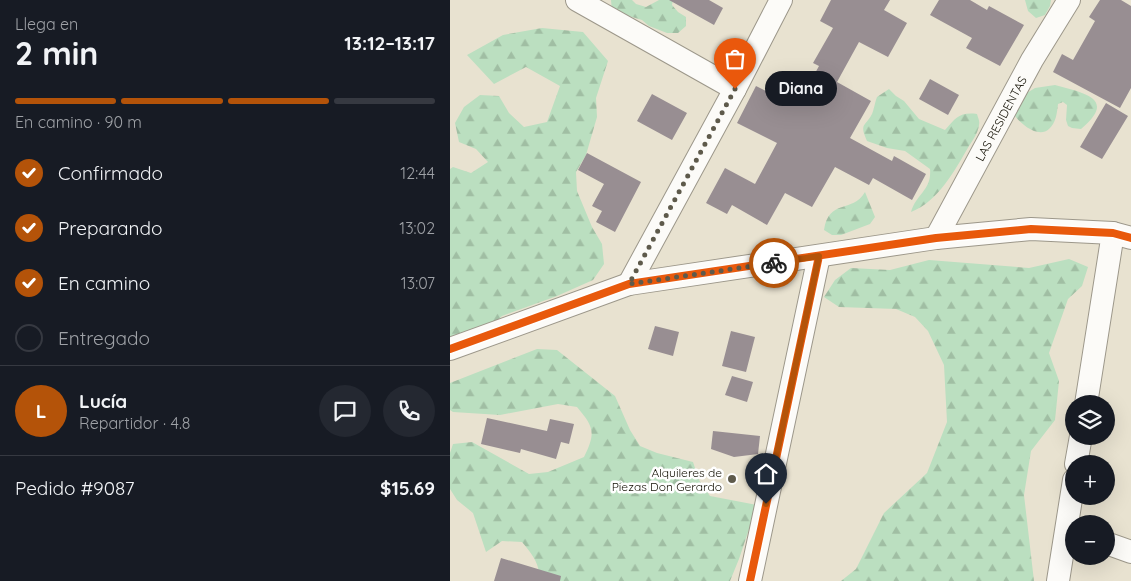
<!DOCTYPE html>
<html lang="es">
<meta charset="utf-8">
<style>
:root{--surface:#171b24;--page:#242831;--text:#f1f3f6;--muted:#9ea1a6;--line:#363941;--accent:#b45309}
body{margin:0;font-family:Quicksand,sans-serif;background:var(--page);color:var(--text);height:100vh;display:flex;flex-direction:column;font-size:19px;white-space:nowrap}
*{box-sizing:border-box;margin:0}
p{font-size:16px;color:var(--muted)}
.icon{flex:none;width:28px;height:28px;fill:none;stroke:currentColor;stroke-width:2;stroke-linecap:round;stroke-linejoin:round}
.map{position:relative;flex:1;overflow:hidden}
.drawer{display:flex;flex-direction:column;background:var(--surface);width:450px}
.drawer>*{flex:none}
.controls{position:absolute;left:615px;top:395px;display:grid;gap:10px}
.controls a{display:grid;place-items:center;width:50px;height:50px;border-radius:50%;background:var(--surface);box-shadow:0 5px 20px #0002;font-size:25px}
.pin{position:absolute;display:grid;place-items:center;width:42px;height:42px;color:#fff;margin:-51px -21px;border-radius:50% 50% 50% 0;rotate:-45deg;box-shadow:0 0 5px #0007}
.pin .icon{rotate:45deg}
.courier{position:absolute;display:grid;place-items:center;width:50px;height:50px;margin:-25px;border:4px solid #b45309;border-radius:50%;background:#fff;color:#222;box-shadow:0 1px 6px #0007}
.bubble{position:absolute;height:35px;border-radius:18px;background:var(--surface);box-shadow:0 5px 20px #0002;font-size:16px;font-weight:800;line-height:35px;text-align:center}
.head em{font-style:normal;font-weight:800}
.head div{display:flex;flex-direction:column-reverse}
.head{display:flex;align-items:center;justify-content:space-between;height:85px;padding:0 15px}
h1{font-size:32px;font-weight:800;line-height:38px}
.bar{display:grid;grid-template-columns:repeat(4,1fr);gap:8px 5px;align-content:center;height:60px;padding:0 15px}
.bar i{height:6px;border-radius:4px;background:var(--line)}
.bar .on{background:var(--accent)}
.bar p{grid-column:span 4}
.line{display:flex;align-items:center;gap:12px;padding:0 15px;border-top:1px solid var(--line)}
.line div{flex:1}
.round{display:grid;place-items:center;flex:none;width:52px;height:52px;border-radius:26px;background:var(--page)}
ol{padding:0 15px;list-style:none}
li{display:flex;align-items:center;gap:15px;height:55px}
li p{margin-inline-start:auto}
li .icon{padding:5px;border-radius:50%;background:var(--accent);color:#fff;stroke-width:4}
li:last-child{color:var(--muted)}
li i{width:28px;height:28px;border:2px solid var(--line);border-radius:50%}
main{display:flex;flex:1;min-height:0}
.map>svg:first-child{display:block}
.forest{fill:url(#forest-firs)}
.building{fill:#988e92}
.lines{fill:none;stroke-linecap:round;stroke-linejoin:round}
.minor-casing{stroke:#9c978a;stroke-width:24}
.minor{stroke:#fcfbf8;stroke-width:22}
.cycleway-casing{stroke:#fff;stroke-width:11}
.cycleway{stroke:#e8590c;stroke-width:8}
.done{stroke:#5e5a4b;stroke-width:5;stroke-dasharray:0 9}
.route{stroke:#b45309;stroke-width:6}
.poi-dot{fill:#5e5a4b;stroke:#fff;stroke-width:2}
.labels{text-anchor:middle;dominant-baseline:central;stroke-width:5;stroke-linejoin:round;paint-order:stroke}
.street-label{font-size:12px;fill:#131004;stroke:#fff}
.poi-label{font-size:12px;fill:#131004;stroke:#fff;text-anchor:end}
</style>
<main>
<section class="drawer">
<div class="head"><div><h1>2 min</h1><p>Llega en</p></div><em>13:12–13:17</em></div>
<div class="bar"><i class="on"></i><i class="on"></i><i class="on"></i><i></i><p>En camino · 90 m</p></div>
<ol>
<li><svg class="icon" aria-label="check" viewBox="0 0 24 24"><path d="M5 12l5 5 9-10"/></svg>Confirmado<p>12:44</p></li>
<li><svg class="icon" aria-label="check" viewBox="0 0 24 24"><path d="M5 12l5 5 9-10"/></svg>Preparando<p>13:02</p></li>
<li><svg class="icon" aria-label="check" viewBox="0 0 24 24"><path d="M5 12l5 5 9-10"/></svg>En camino<p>13:07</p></li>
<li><i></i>Entregado</li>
</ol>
<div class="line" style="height:90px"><b class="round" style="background:var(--accent);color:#fff">L</b><div><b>Lucía</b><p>Repartidor · 4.8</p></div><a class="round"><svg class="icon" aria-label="chat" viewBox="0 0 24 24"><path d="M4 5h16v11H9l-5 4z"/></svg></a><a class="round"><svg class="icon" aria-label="phone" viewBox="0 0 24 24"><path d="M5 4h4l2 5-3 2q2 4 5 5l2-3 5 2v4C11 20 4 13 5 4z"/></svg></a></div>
<div class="line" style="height:65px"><div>Pedido #9087</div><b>$15.69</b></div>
</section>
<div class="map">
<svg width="681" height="581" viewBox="0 0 681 581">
<defs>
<pattern id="forest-firs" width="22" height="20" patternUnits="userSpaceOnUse" patternTransform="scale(1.25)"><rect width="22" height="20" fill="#bbdfc0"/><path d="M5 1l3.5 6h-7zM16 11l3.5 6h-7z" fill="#a0bea3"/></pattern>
</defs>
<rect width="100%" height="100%" fill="#e8e2d0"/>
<path class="forest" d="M161 0H182L186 4 196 7 209 0H223L222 5 228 12 236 17V26L228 33H217L199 26 192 20 162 11Z
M575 0H601L600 6 595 15 586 18 578 11Z
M92 28 133 32 158 61 146 98 147 117 136 155 126 172 127 191 142 227 152 244 154 264 143 280 107 296 52 316 38 329 0 341V169L3 167 21 173 38 162 26 149 9 142 5 123 14 107 30 95 49 96 59 113 74 127 97 122 110 86 76 67 44 84 17 55 53 35Z
M605 85C633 93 668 98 631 129L622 128 618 126 616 120 617 105 613 102 608 104C607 113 606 123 599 129 588 139 569 123 563 113L567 99 585 88Z
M439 89 446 96 454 101 469 119 495 130C506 118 509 112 527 114 528 118 530 121 529 125 528 133 523 140 519 146 505 170 488 202 461 212 466 194 482 190 480 169L455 151 437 148 417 141C409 123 415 127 422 114 424 109 425 102 427 97Z
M415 192 425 217 420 224 391 235H382L374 230C379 198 402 214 415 192Z
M619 259 638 267 632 286 618 299 599 353 609 381 605 420 581 451 574 495 584 581H391L406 569 434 513 477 473 497 422 494 365 478 331 465 317 446 309 389 307 374 297 385 280 401 268 440 270 479 260 579 268Z
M87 349 107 350 165 396 180 430 190 446 207 453 243 462 249 480 260 496 307 505 289 559 280 581H88C92 565 81 553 72 542L52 541 36 552 23 513 7 500 0 489V453L3 444 22 442 79 474 98 472 134 457C146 433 144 427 127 407L108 404 50 415 3 412 0 410V383Z"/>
<path class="building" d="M219 0H259L273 8 264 25Z
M381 0H440L434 10 457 23 438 57 409 42 387 82 421 101 400 138 442 161 444 156 476 174 462 200 423 178 419 185 385 167 362 207 335 193 317 225 282 205 277 214 256 203 275 168 305 184 327 143 287 123 306 86 338 102 339 99 348 104 369 66 363 63 383 28 370 21Z
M489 0H520L537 10 539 6 574 25 550 66 516 48 522 38 480 15Z
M650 0H671L681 6V88L670 108 603 72 612 54 623 60 645 21 639 17Z
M480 79 509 95 498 115 469 99Z
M202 94 237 113 222 140 187 121Z
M656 103 678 116 652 159 630 147Z
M137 153 191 182 165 232 146 222 152 211 142 206 154 184 128 170Z
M205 326 229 332 223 356 198 349Z
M281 331 305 337 296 372 272 366Z
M282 376 303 382 297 402 275 395Z
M37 418 97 431 100 419 124 424 119 444 111 442 106 459 71 449 70 453 31 444Z
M263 431 310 436 308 454 284 457 261 449Z
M51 558 111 576 110 581H44Z"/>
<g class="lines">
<g class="minor-casing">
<g id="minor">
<path d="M127 0 285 89"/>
<path id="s1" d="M486 238 582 60 619 0"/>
<path d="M179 284 285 89 331 0"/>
<path d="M0 349 179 284 486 238 581 229 663 233 681 238"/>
<path d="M636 404 663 233"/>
<path d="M626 464 631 436"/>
<path d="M656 543 681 552"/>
<path d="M300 581 369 256"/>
<path d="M608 581 624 480"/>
</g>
</g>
<use href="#minor" class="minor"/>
<g class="cycleway-casing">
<path id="cycleway" d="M0 349 179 284 486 238 581 229 663 233 681 238
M300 581 369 256"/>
</g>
<use href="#cycleway" class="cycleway"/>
</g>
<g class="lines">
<path class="done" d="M285 89 179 284 324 263"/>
<path class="route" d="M316 504 369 256 324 263"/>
</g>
<circle class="poi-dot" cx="282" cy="479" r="5"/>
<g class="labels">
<g class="street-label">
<text stroke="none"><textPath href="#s1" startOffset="136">LAS RESIDENTAS</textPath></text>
</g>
<g class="poi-label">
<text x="272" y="472">Alquileres de<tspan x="272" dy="14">Piezas Don Gerardo</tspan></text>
</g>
</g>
</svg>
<div class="controls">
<a><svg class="icon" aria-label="layers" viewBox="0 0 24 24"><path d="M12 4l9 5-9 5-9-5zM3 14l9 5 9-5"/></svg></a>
<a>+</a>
<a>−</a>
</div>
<div class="pin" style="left:285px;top:89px;background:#ea580c"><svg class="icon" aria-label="bag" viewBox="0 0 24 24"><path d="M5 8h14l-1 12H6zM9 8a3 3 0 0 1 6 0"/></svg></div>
<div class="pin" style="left:316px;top:504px;background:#1f2937"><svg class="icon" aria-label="home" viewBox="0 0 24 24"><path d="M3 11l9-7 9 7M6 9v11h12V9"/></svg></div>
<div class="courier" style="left:324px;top:263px"><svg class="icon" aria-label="bike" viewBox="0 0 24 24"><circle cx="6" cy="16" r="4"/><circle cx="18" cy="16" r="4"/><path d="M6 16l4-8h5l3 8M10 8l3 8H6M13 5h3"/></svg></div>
<div class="bubble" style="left:315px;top:71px;width:72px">Diana</div>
</div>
</main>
